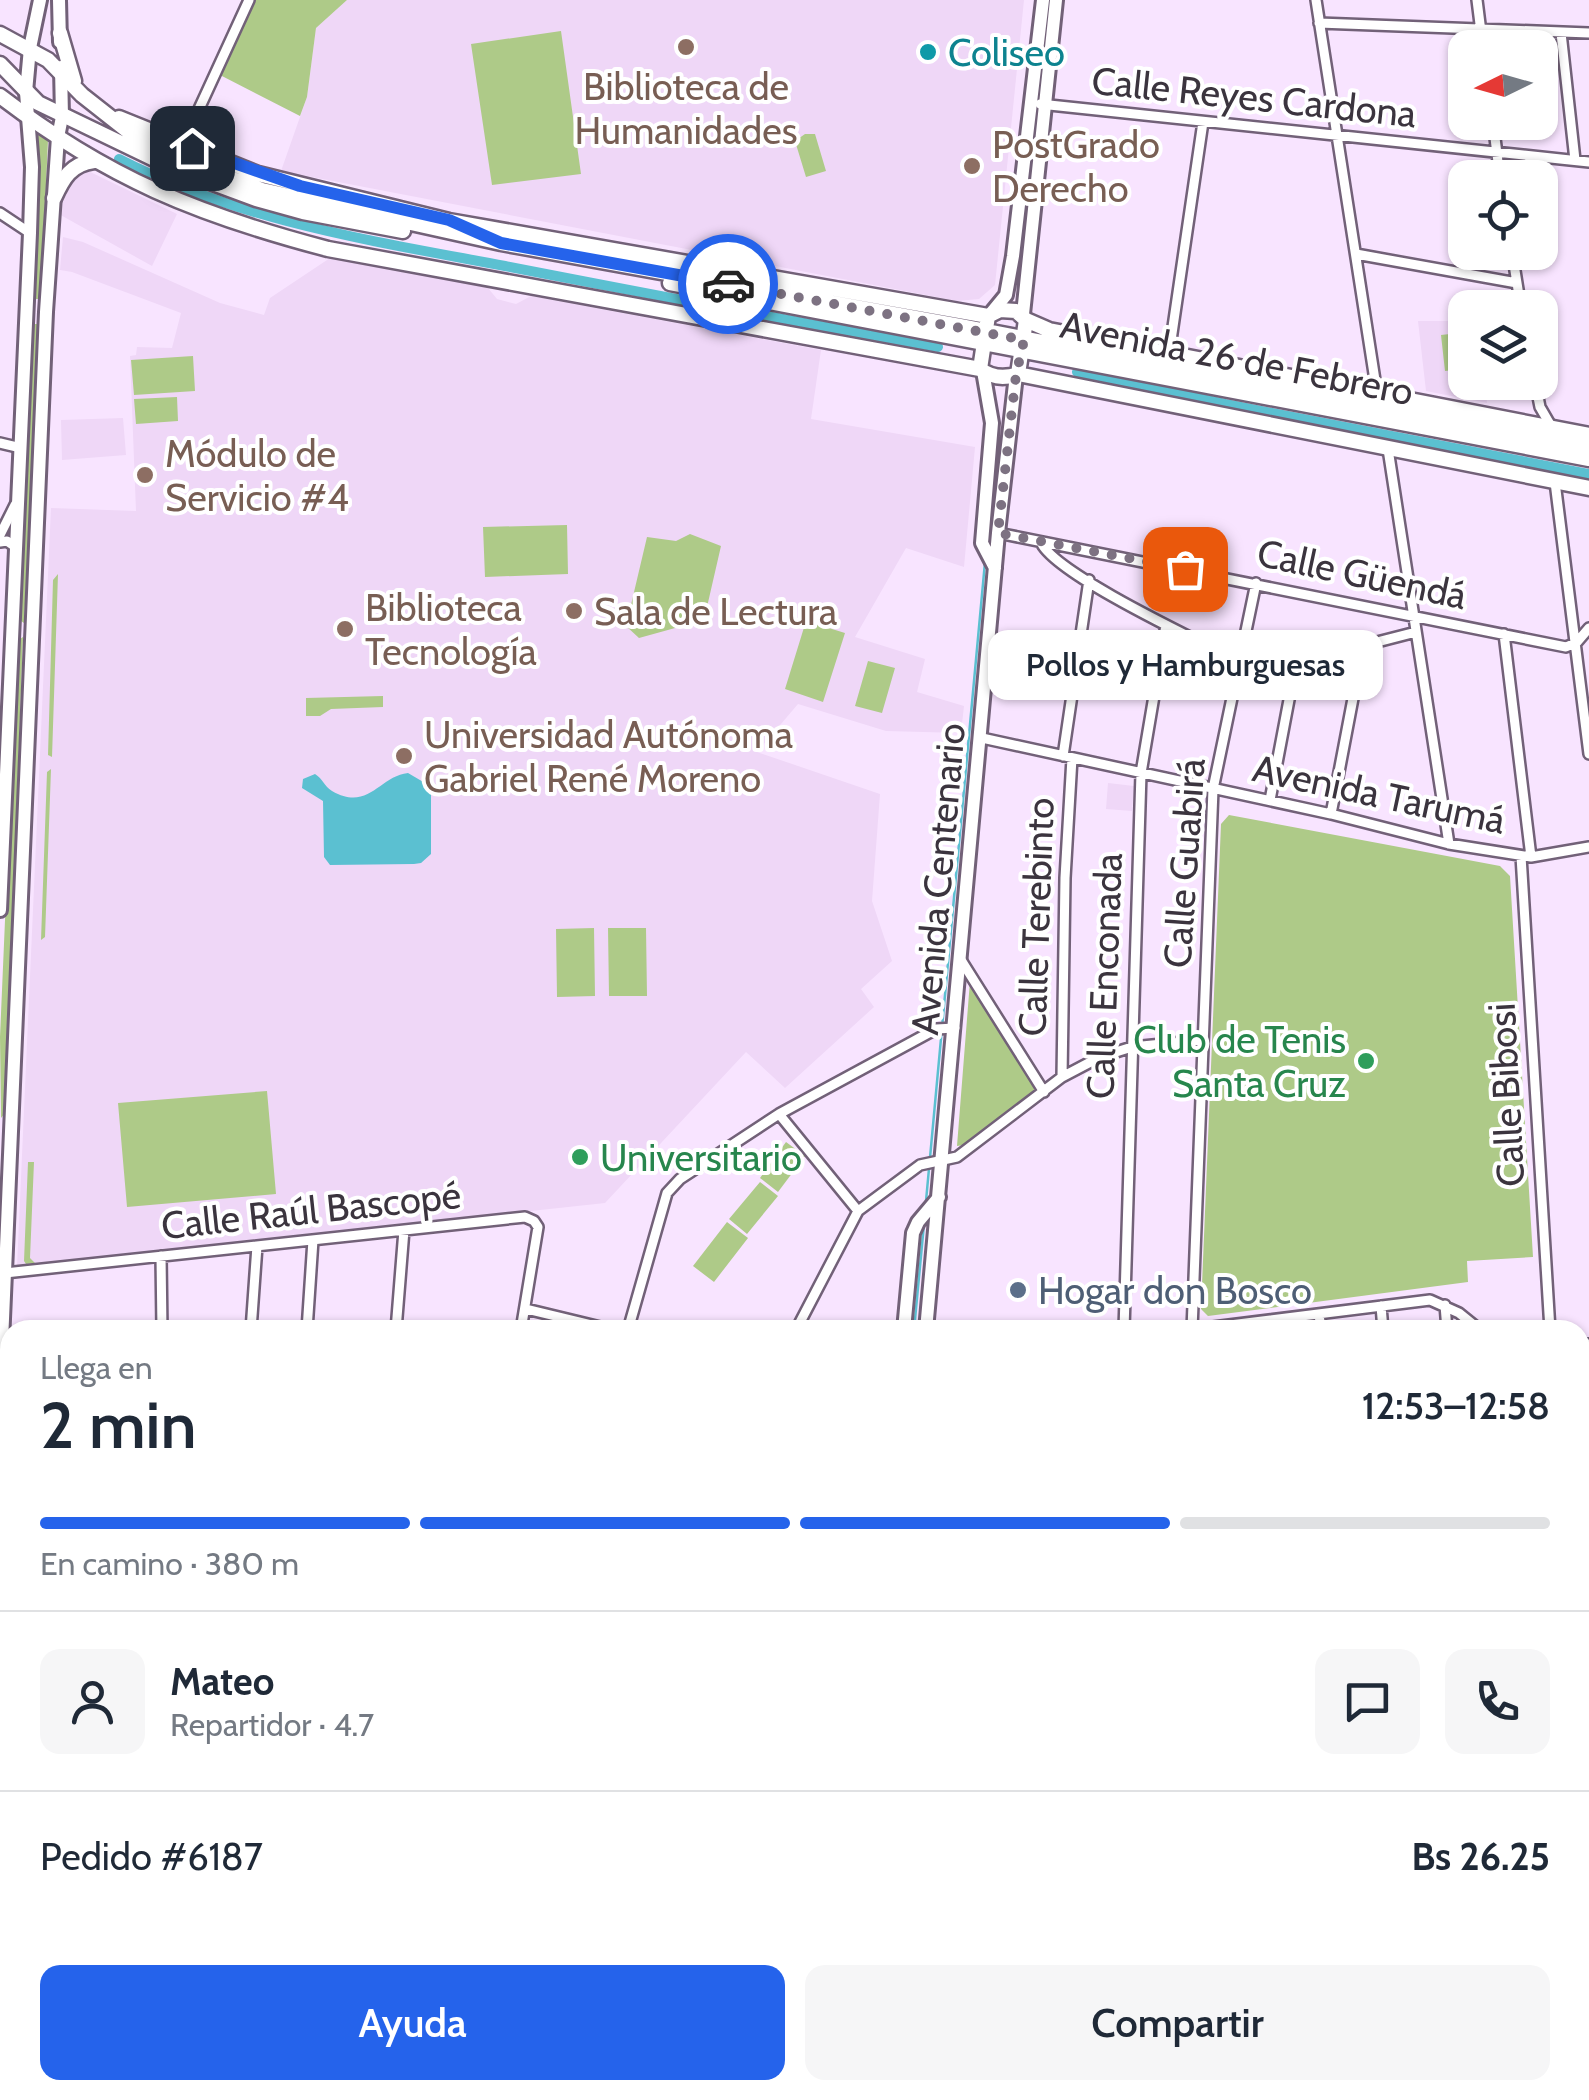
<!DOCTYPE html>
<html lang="es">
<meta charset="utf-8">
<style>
:root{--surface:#fff;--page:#f6f6f7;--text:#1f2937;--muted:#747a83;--line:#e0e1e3;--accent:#2563eb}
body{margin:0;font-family:Cabin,sans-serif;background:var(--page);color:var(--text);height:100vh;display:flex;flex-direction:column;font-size:38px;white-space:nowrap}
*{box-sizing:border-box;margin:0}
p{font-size:32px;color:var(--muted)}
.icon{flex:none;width:55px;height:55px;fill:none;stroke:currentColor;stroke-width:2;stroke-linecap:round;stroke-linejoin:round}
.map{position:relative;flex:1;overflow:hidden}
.side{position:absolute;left:0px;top:1320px;width:1590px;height:780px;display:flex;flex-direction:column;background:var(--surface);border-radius:30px 30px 0 0;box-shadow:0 2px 8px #0004}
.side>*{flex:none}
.needle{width:65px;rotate:265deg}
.tools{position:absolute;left:1448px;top:30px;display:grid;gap:20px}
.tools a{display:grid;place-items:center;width:110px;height:110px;border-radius:20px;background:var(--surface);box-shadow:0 2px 8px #0004;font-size:50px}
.pin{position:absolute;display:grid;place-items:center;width:85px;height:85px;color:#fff;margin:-42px;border-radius:20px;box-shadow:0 5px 15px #0006}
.courier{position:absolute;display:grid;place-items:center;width:100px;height:100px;margin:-50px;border:8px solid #2563eb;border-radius:50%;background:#fff;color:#222;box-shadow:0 2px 12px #0007}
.bubble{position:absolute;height:70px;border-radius:20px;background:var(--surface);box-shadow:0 2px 8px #0004;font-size:32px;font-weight:600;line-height:70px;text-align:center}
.head em{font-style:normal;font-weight:600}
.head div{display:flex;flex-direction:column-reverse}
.head{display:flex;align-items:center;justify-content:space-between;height:170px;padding:0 40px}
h1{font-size:65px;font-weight:600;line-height:75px}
.bar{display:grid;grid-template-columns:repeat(4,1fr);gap:15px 10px;align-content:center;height:120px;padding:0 40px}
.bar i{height:12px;border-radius:8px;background:var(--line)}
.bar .selected{background:var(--accent)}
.bar p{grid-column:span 4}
.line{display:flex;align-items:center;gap:25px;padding:0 40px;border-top:2px solid var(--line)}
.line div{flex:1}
.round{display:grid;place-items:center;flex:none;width:105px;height:105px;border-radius:20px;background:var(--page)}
.action{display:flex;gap:20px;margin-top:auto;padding:20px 40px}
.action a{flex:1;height:115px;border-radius:20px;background:var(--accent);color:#fff;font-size:40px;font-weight:600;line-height:115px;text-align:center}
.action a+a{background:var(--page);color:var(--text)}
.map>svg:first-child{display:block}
.built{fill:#efd7f7}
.green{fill:#aeca88}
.water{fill:#5bc0d1}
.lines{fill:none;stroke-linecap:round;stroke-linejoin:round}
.stream{stroke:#5bc0d1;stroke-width:2.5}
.canal{stroke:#5bc0d1;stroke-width:10}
.street-casing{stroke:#726178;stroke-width:14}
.secondary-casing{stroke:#726178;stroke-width:18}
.primary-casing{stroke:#726178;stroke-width:19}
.street{stroke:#fff;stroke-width:9}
.secondary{stroke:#fff;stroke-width:12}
.primary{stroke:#fff;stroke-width:14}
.done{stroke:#7d7282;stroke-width:10;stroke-dasharray:0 18}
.route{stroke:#2563eb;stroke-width:12}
.education-dot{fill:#8d6e63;stroke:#fff;stroke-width:4}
.culture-dot{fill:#0f9aa8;stroke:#fff;stroke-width:4}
.leisure-dot{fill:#2e9e5b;stroke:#fff;stroke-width:4}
.service-dot{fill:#5c6f8a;stroke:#fff;stroke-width:4}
.labels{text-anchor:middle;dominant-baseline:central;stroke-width:8;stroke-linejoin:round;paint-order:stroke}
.culture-label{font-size:38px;fill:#0d838f;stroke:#fff;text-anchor:start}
.education-label{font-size:38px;fill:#785e54;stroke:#fff;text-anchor:start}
.street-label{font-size:38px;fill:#3b343e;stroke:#fff}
.leisure-label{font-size:38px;fill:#27864d;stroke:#fff;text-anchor:end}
.service-label{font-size:38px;fill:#4e5e75;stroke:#fff;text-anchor:start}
</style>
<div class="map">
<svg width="1589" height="2100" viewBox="0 0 1589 2100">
<rect width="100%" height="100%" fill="#f8e4ff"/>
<path class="built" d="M347 0H1024L995 285 979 299 957 301 281 171 307 97 316 28Z
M82 168 177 214 152 266 57 213 63 186Z
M63 237 83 242 220 303 264 315 270 298 333 256 488 288 497 299 516 304 531 296 821 350 811 419 975 447 964 567 906 548 855 637 925 659 917 692 964 706 961 733 886 731 798 704 757 752 880 794 872 901 892 961 861 989 874 1007 785 1088 746 1052 605 1203 17 1267 51 508 136 511 130 356 136 355 137 347 172 348 181 313 72 272 60 270Z
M1418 321H1465V382L1485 383 1487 403 1426 391Z
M123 418 126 455 62 460 61 420Z
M1108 783 1134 786 1132 811 1106 809Z"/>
<path class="green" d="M256 0H347L316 28 307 97 300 116 220 75Z
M561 31 581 174 492 185 471 44Z
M36 132 48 140 41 299H35Z
M805 134H815L826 171 806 177 795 141Z
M33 324H38L39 333 24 623 18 619Z
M1459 333 1463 369 1445 371 1441 335Z
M193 356 195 391 134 395 131 360Z
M177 397 178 421 136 424 134 399Z
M567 525 568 574 485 577 483 527Z
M690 534 721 546 704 620 639 638 626 626 647 537 676 541Z
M58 574 52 757 48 755 53 580Z
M806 621 845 633 823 702 785 689Z
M23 637 5 1113 1 1118 0 1037 17 641Z
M868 661 895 668 882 713 855 706Z
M383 696V707L331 709 320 716H306V698Z
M51 769 45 937 41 940 47 772Z
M1229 815 1500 866 1510 876 1533 1257 1467 1261 1468 1282 1208 1316 1201 1309 1221 824Z
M594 928 595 996 557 997 556 929Z
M608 928H646L647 996H609Z
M970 981 1035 1088 1031 1095 964 1145 957 1146Z
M267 1091 276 1194 127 1207 118 1103Z
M786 1142 805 1156 778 1192 760 1178Z
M28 1162H34L30 1258 35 1263 26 1264 24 1261Z
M760 1182 778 1196 747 1234 729 1219Z
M727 1222 748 1238 714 1282 693 1266Z
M1580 1352H1589V1493L1580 1492Z"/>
<path class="water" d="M408 773 425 783 431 790V854L421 863 414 864 330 865 324 857 323 801 302 788 303 779 315 774C323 779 324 786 332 791 369 812 379 776 408 773Z"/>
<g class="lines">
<path class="stream" d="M926 1201 985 562
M914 1330 924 1224
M0 2076 8 2078
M51 2090 87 2100"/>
<path class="canal" d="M119 159C240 221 373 241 505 266 649 294 793 322 938 347
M1077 372 1225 404 1589 474"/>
<g class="street-casing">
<path id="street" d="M1316 0 1377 393
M1477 0 1483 48
M1319 23 1589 33
M1561 33 1575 160
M1040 104 1589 162
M1493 122 1500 178
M192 148 193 122 249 0
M0 213 30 233
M1512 252 1521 308
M1356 254 1517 283
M1169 354 1203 122
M1535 382 1540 407 1551 426
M0 443 21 448
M1388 449 1449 844
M1555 482 1589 754
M998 533 1566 647 1577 642 1589 628
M0 535 15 505
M0 542 7 541 17 548
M1041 542C1054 574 1203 643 1240 662
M1504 634 1531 857
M1237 678 1416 632
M982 738 1331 814 1449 844 1531 857 1589 847
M1063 756 1089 580
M1270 800 1296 663
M1331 814 1363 646
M1521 856 1550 1330
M961 960 1044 1092
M1062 1077 1065 878 1072 758
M779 1114 858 1211
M161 1256 162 1330
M5 1273 525 1217 534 1221 538 1227 521 1330
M1445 1305 1447 1330
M1381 1306 1383 1330
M526 1309 613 1330
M1319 1314 1321 1330
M251 1330 257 1246
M307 1330 313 1240
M396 1330 404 1230
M628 1330 667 1193 680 1179 779 1114 936 1029 955 1028
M796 1330 858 1211 920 1165 957 1157 1062 1077 1100 1057 1132 1047 1203 1040
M1124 1330 1141 773 1166 625
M1189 1330 1430 1300 1459 1313 1480 1330
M1192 1330 1213 789 1256 583
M1580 1344H1589
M0 1406 10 1408
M1580 1499H1589
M0 1585 10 1587
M0 1610H10
M1580 1807 1589 1884
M1580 2057 1586 2100
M345 2090V2100
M947 2090 948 2100
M1016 2090V2100
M1085 2090 1086 2100
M1157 2090 1159 2100
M1228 2090 1229 2100
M1296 2090 1297 2100
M1370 2090 1371 2100
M1440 2090 1441 2100
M1511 2090 1512 2100
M241 2100 242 2090
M452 2100 456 2090"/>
</g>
<g class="secondary-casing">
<path id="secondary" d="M59 0 60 42
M992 312 1006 295 1013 256 1043 0
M1023 314 1056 0
M983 371 992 423 982 543 995 568
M0 910 30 233 32 167 26 92 30 48 40 0
M904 1330 913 1233 918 1222 939 1197
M926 1330 998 533 1016 375
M0 1389 46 312 58 137 62 117 61 67
M0 1818C12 1835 11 1852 0 1869
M1580 1945 1589 1946
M1580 1964H1589
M0 2041 10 2051
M851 2090 852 2100
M875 2090 878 2100
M13 2100 17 2090 29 2100"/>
</g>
<g class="primary-casing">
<path id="primary" d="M60 33 74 81
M0 34 48 60 82 95 129 132 176 158 262 190 501 243 960 326 1589 448
M0 64 38 103 175 169 256 199 303 212 403 231
M0 96C107 178 198 215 328 249L980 369
M119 118 258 174 449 221 988 316
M54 198C63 178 71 164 94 161
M670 283 1589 459
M1026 320 1049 330 1589 435
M1018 374 1026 320 1016 311 1000 310 988 316 980 369C992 378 1004 379 1018 374L1589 488"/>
</g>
<use href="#street" class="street"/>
<use href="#secondary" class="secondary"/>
<use href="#primary" class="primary"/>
</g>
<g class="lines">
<path class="done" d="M728 284 1024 340 1016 375 998 533 1185 569"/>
<path class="route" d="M192 148 300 186 449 220 501 243 728 284"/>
</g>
<g class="education-dot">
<circle cx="686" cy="47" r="10"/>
<circle cx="972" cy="166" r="10"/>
<circle cx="145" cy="475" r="10"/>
<circle cx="574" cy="611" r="10"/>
<circle cx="345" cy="629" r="10"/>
<circle cx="404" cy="756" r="10"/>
</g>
<circle class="culture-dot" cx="928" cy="52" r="10"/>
<g class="leisure-dot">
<circle cx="1366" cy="1061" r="10"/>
<circle cx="580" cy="1157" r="10"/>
</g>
<circle class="service-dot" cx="1018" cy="1290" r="10"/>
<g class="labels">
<g class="culture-label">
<text x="948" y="52">Coliseo</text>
</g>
<g class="education-label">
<text x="686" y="86" text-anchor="middle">Biblioteca de<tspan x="686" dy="44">Humanidades</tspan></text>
<text x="992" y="144">PostGrado<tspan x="992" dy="44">Derecho</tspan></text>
<text x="165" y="453">Módulo de<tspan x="165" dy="44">Servicio #4</tspan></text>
<text x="365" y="607">Biblioteca<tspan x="365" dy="44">Tecnología</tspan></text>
<text x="594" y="611">Sala de Lectura</text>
<text x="424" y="734">Universidad Autónoma<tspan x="424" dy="44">Gabriel René Moreno</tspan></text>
</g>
<g class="street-label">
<text transform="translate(1254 97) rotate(6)">Calle Reyes Cardona</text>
<text transform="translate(1237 358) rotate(11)">Avenida 26 de Febrero</text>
<text transform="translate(1362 574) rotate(12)">Calle Güendá</text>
<text transform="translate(1379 794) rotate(12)">Avenida Tarumá</text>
<text transform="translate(1184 863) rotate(-86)">Calle Guabirá</text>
<text transform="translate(938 879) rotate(-85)">Avenida Centenario</text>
<text transform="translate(1036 917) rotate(-88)">Calle Terebinto</text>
<text transform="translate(1104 976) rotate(-88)">Calle Enconada</text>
<text transform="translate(1506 1095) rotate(-93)">Calle Bibosi</text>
<text transform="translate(311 1210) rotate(-6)">Calle Raúl Bascopé</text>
</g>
<g class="leisure-label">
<text x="1346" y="1039">Club de Tenis<tspan x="1346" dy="44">Santa Cruz</tspan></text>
<text x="600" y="1157" text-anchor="start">Universitario</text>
</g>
<g class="service-label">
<text x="1038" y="1290">Hogar don Bosco</text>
</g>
</g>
</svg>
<div class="tools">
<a><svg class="needle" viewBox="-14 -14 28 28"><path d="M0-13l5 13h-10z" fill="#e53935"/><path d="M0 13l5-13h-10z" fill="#747a83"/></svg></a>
<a><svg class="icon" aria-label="locate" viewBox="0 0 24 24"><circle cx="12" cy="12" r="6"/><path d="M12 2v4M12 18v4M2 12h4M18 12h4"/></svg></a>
<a><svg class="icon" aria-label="layers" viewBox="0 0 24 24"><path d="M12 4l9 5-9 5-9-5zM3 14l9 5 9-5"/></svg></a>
</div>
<div class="pin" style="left:1185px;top:569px;background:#ea580c"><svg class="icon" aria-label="bag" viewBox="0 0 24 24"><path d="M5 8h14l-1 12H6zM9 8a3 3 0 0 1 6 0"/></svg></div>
<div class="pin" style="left:192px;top:148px;background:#1f2937"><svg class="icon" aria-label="home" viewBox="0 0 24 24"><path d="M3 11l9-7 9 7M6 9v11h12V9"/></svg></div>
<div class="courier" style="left:728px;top:284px"><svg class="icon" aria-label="car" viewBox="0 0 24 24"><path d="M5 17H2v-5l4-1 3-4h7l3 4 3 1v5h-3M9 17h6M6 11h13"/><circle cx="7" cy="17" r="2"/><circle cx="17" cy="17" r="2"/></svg></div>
<div class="bubble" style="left:988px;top:630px;width:395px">Pollos y Hamburguesas</div>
<section class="side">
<div class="head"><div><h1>2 min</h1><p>Llega en</p></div><em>12:53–12:58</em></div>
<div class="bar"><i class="selected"></i><i class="selected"></i><i class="selected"></i><i></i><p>En camino · 380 m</p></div>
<div class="line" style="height:180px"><a class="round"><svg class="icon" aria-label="person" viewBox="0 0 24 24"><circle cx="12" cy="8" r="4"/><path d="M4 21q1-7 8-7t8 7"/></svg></a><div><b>Mateo</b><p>Repartidor · 4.7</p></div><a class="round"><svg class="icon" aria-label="chat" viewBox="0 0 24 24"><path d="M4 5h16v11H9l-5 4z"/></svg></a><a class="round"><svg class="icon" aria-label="phone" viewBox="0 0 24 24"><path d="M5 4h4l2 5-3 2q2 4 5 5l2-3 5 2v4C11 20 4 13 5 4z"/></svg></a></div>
<div class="line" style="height:130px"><div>Pedido #6187</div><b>Bs 26.25</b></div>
<div class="action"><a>Ayuda</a><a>Compartir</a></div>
</section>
</div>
